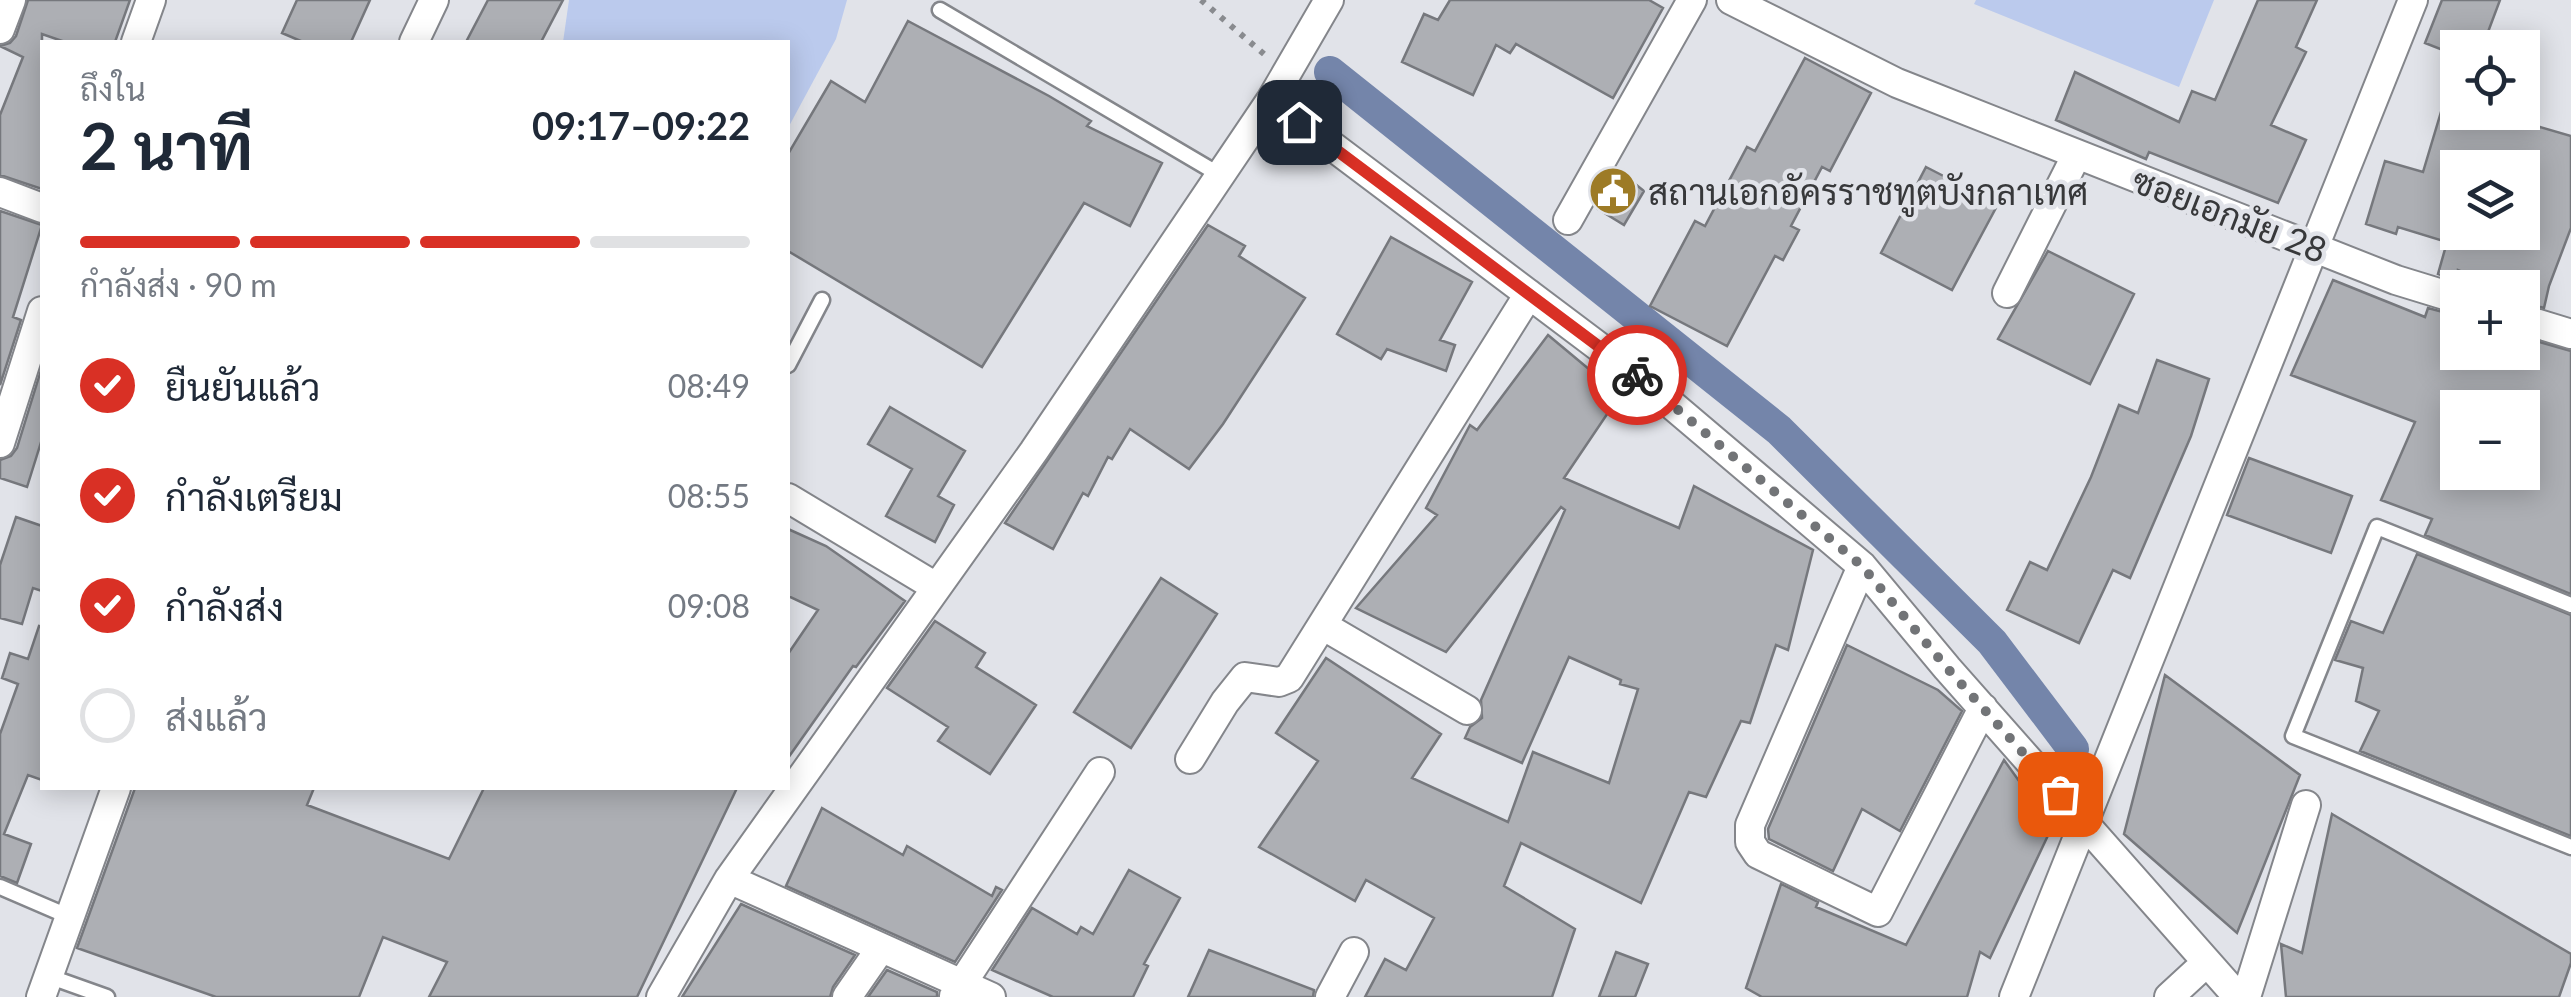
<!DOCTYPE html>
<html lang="th">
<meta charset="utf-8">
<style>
:root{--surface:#fff;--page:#f6f6f7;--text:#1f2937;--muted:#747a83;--line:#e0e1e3;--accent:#d93025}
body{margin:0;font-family:Lato,Sarabun,sans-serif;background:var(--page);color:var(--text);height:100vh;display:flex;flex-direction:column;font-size:38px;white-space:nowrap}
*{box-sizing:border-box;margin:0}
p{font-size:32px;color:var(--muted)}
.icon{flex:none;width:55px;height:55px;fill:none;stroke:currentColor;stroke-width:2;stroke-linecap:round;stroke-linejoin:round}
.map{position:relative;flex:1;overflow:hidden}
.details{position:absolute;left:40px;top:40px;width:750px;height:750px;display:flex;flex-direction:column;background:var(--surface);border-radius:0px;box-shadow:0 5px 25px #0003}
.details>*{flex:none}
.fabs{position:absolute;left:2440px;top:30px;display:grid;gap:20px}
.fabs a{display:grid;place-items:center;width:100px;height:100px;border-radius:0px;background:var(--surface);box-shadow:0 5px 25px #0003;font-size:50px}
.pin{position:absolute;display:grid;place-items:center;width:85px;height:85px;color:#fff;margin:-42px;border-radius:20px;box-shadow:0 5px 15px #0006}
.courier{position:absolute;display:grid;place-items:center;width:100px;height:100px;margin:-50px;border:8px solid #d93025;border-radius:50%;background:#fff;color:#222;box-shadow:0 2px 12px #0007}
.overview em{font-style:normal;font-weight:700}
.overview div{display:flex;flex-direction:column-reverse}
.overview{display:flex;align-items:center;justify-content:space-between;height:170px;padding:0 40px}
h1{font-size:65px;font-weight:700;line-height:75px}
.bar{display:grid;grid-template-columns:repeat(4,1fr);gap:15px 10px;align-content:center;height:120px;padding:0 40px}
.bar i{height:12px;border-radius:8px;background:var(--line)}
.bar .on{background:var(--accent)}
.bar p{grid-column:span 4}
ol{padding:0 40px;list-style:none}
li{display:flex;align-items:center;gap:30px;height:110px}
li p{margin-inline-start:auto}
li .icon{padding:10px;border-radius:50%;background:var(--accent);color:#fff;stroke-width:4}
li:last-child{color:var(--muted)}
li i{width:55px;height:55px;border:5px solid var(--line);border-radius:50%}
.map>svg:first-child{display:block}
.green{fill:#bbcaed}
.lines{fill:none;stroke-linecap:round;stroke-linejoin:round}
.canal{stroke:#7485aa;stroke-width:32}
.building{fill:#adafb4;stroke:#76787d;stroke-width:2.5;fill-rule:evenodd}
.service-casing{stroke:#84868b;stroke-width:19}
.minor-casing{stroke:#84868b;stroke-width:32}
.path{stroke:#898b8f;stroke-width:6;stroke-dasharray:5 8;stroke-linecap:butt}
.service{stroke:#fff;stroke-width:14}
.minor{stroke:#fff;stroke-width:28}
.done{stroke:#727477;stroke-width:10;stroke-dasharray:0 18}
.route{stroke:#d93025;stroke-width:12}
.labels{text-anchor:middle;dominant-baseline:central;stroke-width:9;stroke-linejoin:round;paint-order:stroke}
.poi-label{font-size:35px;fill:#37383a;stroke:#e1e3e9;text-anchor:start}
.street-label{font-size:35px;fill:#37383a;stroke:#e1e3e9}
</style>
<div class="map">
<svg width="2571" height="997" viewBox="0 0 2571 997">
<rect width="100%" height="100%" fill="#e1e3e9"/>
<path class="green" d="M569 0H847L836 39 788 128V42H563Z
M1976 0H2214L2179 87 1974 4Z"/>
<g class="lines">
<path class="canal" d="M1330 72 1779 430 1992 642 2073 749"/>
</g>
<path class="building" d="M28 0H130L115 42H65L42 34V189L0 175V115L23 57 0 46 10 43 16 36Z
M297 0H370L351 42H303L282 33Z
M488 0H563L541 42H466Z
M1450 0H1649L1663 8 1613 98 1516 44 1510 53 1496 45 1473 95 1402 62 1424 14 1438 20Z
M2258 0H2317L2296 47 2306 52 2271 125 2306 140 2278 203 2149 152 2146 159 2056 120 2075 72 2179 122 2192 91 2215 100Z
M2442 0H2500L2482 48H2458V56L2425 43Z
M908 21 1049 96 1091 121 1087 126 1162 163 1130 226 1084 203 982 367 788 251V154L831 81 865 102Z
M1805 58 1871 93 1830 171 1822 167 1791 226 1799 230 1783 260 1775 256 1727 346 1650 306 1695 221 1705 226 1747 147 1755 151Z
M2441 112H2488L2571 136V228L2549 286 2544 308 2522 302V288H2502L2458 270V281L2438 274 2447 242 2398 227 2396 234 2366 224 2385 161 2423 172ZM2458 168H2522V232H2458Z
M1926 167 1998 204 1952 290 1881 253Z
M1619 171 1644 191 1624 225 1598 209Z
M0 211 42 225 13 317 21 320 0 385Z
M1208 225 1245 246 1239 256 1305 298 1223 424 1189 469 1130 429 1112 459 1108 457 1088 496 1083 493 1053 549 1005 523Z
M1391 237 1472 282 1440 340 1455 345 1446 371 1387 349 1381 359 1337 334Z
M2048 251 2134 294 2090 384 1998 339Z
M2333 280 2425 317 2428 308 2458 316V352H2522V337L2571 351V594L2425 535 2432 519 2381 500 2415 422 2291 375ZM2458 408H2522V472H2458Z
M1548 335 1620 395 1564 478 1679 528 1694 486 1813 550 1788 650 1776 645 1750 723 1741 721 1706 797 1689 792 1641 903 1521 843 1504 886 1575 929 1552 997H1365L1385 959 1406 970 1434 918 1366 880 1355 901 1259 847 1318 761 1276 733 1326 658 1441 734 1412 778 1508 822 1533 752 1609 783 1638 689 1620 684 1621 680 1569 657 1522 763 1465 738 1470 727 1482 718 1481 700 1565 510 1561 507 1446 652 1356 608 1437 515 1426 508 1470 425 1477 430Z
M2157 360 2209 379 2191 436 2130 578 2113 570 2079 643 2007 610 2030 562 2047 570 2091 477 2119 405 2138 413Z
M42 367V439L27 487 0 478V460L11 456 17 448Z
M890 407 965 451 938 496 954 505 935 542 886 516 912 469 868 444Z
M2249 458 2352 496 2331 553 2227 515Z
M16 517 42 526V591L33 588 22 624 0 618V565Z
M788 529 826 546 905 601 856 667 853 666 788 758V654L818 610 788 596Z
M2417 554 2571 615V836L2360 751 2379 711 2356 701 2363 668 2335 660 2351 621 2383 633Z
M1161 578 1217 614 1131 748 1074 712Z
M935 621 985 653 976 667 1036 705 990 774 938 741 948 727 887 688Z
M39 626 42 627V780L28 775 4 834 31 844 17 883 0 876V734L18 684 2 678 10 653 28 659Z
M1847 645 1938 690 1962 711 1900 831 1862 809 1833 871 1769 839 1768 829Z
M2165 675 2300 775 2237 933 2124 834Z
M2004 760 2052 827 1990 958 1980 952 1967 997H1762L1746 988 1781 884 1818 902 1816 907 1906 945Z
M135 788H314L307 805 449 859 484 788H737L637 997H429L447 962 383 937 359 997H216L77 948Z
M822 808 903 855 907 846 992 896 996 887 1002 890 955 962 786 886Z
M2332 814 2571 954V963L2559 997H2286L2281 944 2302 953Z
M1129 870 1180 898 1144 964 1148 966 1133 997H1053L992 970 1032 908 1077 934 1081 927 1093 934Z
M741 904 855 955 833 987 830 997H682Z
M1209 950 1314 990 1313 997H1188Z
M1616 952 1648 964 1635 997H1599Z
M887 970 937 992V997H868Z"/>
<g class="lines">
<g class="service-casing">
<path id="service" d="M940 10 1220 175
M788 365 822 300
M2571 605 2377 527 2293 736 2571 847
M0 887 70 917
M48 976 107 997"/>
</g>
<g class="minor-casing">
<path id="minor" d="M1731 0 1897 83 2396 280 2458 299
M0 29 11 0
M136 42 151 0
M414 42 434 0
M1271 100 1639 377 1862 566 1947 668 2238 997
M0 192 42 208
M1568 220 1692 0
M2007 293 2077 154
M2522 319 2571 334
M0 443 42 311
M788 498 936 587
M1862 566 1750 825V842L1758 854 1878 912 1983 708
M1322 625 1467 710
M1190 759 1225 702 1245 677 1279 682 1289 678 1529 294
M729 879 991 997
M954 996 1100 772
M41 997 116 788
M661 997 729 879 1034 451 1271 100 1329 0
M847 997 881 948
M1330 997 1354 952
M2014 997 2413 0
M2169 997 2207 962
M2246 997 2306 805"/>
</g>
<path class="path" d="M1201 0 1265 55"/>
<use href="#service" class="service"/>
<use href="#minor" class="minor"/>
</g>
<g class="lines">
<path class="done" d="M1637 375 1862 566 1947 668 2060 794"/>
<path class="route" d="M1299 122 1637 375"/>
</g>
<defs>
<g id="civic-disc" transform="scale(2.5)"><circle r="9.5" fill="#9d7b26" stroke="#e1e3e9"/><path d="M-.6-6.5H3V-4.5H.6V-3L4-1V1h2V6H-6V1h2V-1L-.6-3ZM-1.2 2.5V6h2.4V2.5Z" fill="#fff"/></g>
</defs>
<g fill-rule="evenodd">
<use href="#civic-disc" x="1613" y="191"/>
</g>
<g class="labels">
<g class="poi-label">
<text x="1648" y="191">สถานเอกอัครราชทูตบังกลาเทศ</text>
</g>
<g class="street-label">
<text transform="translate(2230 214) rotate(21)">ซอยเอกมัย 28</text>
</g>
</g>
</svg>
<div class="fabs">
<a><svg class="icon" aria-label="locate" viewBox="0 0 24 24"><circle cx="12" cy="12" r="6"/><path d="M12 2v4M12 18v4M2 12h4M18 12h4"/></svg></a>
<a><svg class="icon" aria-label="layers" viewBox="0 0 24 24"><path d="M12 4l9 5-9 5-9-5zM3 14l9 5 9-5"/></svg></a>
<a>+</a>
<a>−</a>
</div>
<div class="pin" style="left:2060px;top:794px;background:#ea580c"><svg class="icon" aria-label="bag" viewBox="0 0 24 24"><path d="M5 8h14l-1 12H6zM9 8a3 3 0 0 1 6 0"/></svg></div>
<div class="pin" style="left:1299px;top:122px;background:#1f2937"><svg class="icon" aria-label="home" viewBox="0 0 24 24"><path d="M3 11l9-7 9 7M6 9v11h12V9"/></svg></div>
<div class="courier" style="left:1637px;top:375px"><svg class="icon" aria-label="bike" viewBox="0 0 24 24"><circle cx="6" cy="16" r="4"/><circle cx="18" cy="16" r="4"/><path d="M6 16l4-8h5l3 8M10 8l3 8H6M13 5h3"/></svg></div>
<section class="details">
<div class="overview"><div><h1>2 นาที</h1><p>ถึงใน</p></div><em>09:17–09:22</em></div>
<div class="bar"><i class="on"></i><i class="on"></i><i class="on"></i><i></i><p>กำลังส่ง · 90 m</p></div>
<ol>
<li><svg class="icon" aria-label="check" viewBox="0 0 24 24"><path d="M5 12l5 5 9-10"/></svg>ยืนยันแล้ว<p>08:49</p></li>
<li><svg class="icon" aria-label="check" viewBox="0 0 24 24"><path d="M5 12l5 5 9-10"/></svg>กำลังเตรียม<p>08:55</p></li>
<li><svg class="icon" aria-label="check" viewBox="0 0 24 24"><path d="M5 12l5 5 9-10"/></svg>กำลังส่ง<p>09:08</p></li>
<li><i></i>ส่งแล้ว</li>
</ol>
</section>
</div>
